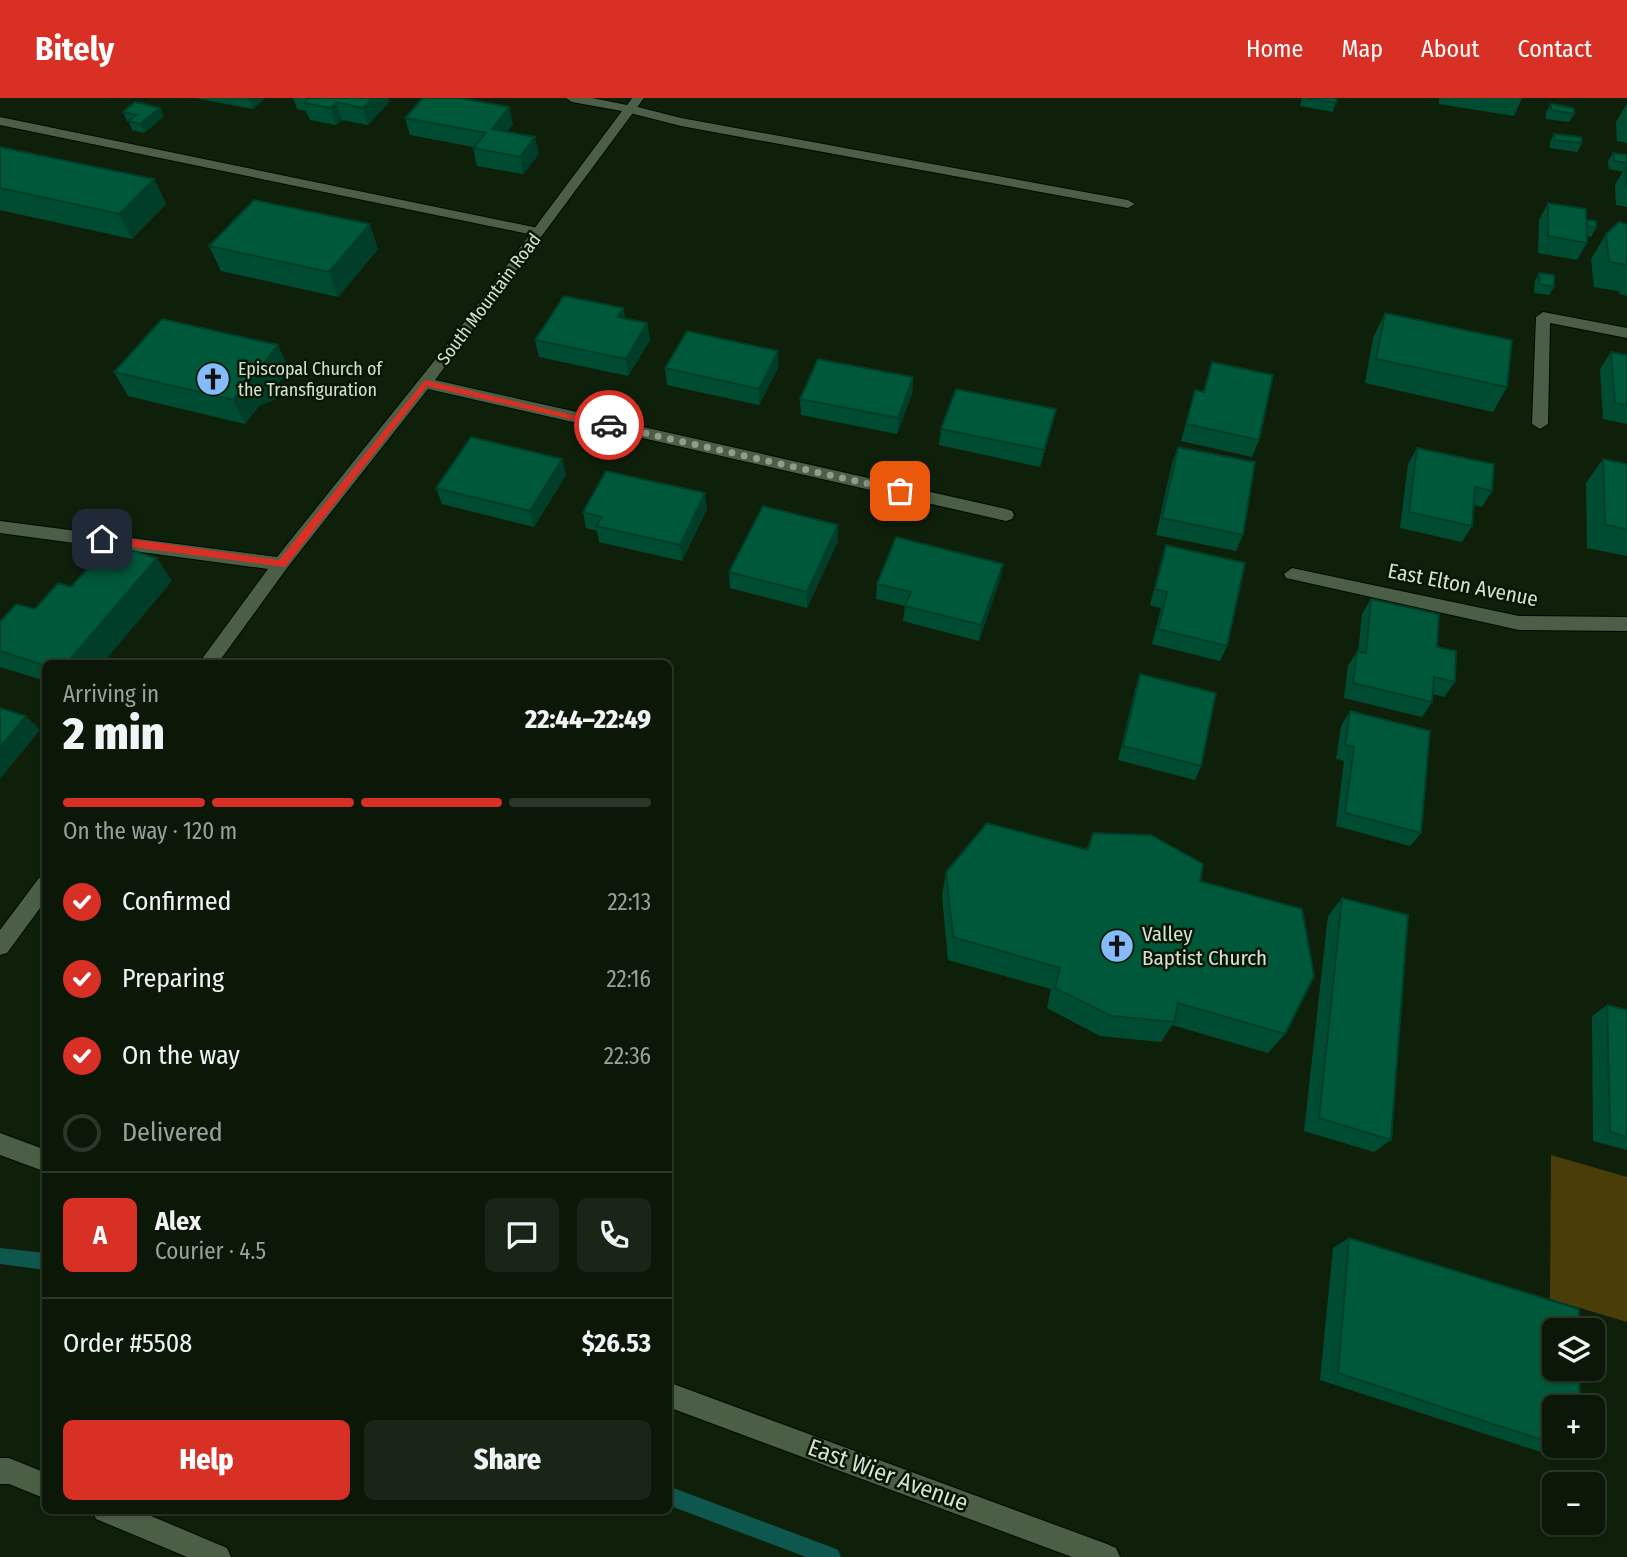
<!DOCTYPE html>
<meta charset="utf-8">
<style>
:root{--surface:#0b1808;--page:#192516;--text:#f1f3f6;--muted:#9aa09c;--line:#2b3729;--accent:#d93025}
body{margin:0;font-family:"Fira Sans Condensed",sans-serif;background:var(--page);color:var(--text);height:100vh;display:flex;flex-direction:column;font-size:26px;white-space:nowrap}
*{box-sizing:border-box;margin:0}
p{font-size:23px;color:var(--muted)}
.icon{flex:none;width:38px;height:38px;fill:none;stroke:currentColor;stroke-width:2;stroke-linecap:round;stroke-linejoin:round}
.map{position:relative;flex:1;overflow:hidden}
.details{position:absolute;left:42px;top:562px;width:630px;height:854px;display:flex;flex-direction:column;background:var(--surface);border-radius:10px;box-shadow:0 2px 5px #0004,0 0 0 2px var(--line)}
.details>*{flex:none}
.buttons{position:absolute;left:1542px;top:1220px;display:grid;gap:14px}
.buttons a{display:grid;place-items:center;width:63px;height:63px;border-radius:10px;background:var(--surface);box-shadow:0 2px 5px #0004,0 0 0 2px var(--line);font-size:35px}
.pin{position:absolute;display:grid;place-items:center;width:60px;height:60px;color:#fff;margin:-30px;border-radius:14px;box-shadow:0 4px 10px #0006}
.courier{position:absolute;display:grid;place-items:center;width:70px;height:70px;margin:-35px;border:5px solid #d93025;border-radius:50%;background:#fff;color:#222;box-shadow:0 2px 9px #0007}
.head em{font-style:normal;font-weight:800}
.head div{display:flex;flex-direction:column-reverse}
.head{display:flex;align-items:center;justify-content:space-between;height:119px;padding:0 21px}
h1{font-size:46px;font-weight:800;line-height:52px}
.bar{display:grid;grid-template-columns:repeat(4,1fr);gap:10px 7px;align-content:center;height:84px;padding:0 21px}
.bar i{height:9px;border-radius:5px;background:var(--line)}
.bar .current{background:var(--accent)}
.bar p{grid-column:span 4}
.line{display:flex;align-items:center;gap:18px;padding:0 21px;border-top:2px solid var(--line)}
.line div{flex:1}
.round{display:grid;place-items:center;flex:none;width:74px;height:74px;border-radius:10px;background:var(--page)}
ol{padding:0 21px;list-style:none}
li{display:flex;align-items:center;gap:21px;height:77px}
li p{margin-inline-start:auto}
li .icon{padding:7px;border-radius:50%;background:var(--accent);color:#fff;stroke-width:4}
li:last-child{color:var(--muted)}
li i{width:38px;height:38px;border:4px solid var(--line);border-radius:50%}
.primary-button{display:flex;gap:14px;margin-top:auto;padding:14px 21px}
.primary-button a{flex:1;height:80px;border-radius:10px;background:var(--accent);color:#fff;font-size:28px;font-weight:800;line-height:80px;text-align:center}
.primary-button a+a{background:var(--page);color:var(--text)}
header{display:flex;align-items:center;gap:42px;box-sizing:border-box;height:98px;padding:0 35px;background:var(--accent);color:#fff}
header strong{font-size:33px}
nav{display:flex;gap:38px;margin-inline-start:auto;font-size:24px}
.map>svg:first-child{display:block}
.green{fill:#4b3d09}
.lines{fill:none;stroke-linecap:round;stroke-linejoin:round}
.stream{fill:#0e574f;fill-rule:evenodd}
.service-casing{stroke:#000900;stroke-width:2}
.minor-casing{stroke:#000900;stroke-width:2}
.service{fill:#4b5f46;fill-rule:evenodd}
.minor{fill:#4b5f46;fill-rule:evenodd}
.wall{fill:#004c32}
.shaded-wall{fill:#003e29}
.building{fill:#00583a;stroke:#003e29;stroke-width:2}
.route{fill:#d93025}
.done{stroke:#909d8d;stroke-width:7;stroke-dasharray:0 12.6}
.labels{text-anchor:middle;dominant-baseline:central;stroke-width:5;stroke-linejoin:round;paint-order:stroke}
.far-street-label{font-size:18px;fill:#d6e1d3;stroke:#071703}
.far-poi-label{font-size:18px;fill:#d6e1d3;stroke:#071703;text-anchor:start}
.street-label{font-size:21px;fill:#d6e1d3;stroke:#071703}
.poi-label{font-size:21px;fill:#d6e1d3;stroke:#071703;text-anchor:start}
.near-street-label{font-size:24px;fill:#d6e1d3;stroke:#071703}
</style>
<header>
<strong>Bitely</strong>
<nav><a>Home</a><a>Map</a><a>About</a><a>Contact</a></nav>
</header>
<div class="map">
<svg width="1627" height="1459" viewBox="0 0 1627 1459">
<rect width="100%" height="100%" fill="#0f200a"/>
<path class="green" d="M1551 1057 1627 1079V1224L1550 1201Z"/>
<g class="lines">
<path class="stream" d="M0 1150 46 1155V1172L0 1166Z
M668 1388 831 1449 838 1452 841 1459H806L668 1407Z"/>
<g class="service-casing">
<path id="service" d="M630 7 681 20 1128 102 1135 106 1128 110 681 28 626 14V8Z
M0 19 538 130 545 134 538 138 0 27Z
M0 1360H9L46 1375V1401L9 1386H0Z
M92 1412H137L227 1450 231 1459H187L96 1421Z"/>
</g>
<g class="minor-casing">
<path id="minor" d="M566 0H592L627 7 632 0H644L435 282 1006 411 1012 413 1014 417 1012 421 1006 423 428 291 287 470 218 565H199L268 471 0 435V423L277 459 451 242 622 13 572 4Z
M1543 214 1627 230V240L1550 225 1548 326 1540 331 1532 326 1536 219Z
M1292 470 1519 518 1627 519V533L1519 532 1286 480 1284 476Z
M46 777V802L7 855 0 857V832L39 780Z
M0 1035 46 1052V1074L0 1057Z
M668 1284 1107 1446 1116 1450 1120 1459H1072L668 1309Z"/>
</g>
<use href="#service" class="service"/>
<use href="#minor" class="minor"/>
</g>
<path class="wall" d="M195 0H265L253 11Z
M293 0H388L389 4 368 27 342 22 336 27 310 22 306 13 297 11Z
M1302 0H1337L1333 14 1300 8Z
M1439 0H1522L1514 18 1439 6Z
M1551 6 1574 16 1569 24 1546 21V15Z
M1626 7H1627V45L1617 43 1616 24Z
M160 10 164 18 144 35 132 32 129 23H127L123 14Z
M405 20 513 26 507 33 539 56 523 76 477 68 473 50 474 49 410 37Z
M1554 36 1582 45 1577 54 1550 50V44Z
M0 49 154 81 166 106 132 141 0 112Z
M1613 55 1627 57V109L1616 107 1615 86 1623 74 1609 71 1608 63Z
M1548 105 1587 122 1596 130 1591 139 1587 138V145L1577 162 1538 155 1539 122Z
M1627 126V198L1620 196 1618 193 1594 189 1591 161 1606 136Z
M209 148 378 151 338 199 221 173Z
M1539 175 1554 189 1549 197 1534 195 1535 183Z
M623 210 625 220 647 225 650 242 628 278 539 259 535 242Z
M1385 215 1507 289 1493 314 1365 285 1373 240Z
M778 253V270L759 307 667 287 665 270Z
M1611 254 1627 257V326L1603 321 1600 271Z
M1212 264 1259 342 1252 359 1181 343 1195 292 1203 293Z
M289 272 274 290 276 301 259 308 245 326 128 298 114 274Z
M913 279 912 296 897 336 801 317 800 301Z
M1052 328 1040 369 939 347 941 331Z
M1178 349 1243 437 1236 453 1156 437 1172 365Z
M1417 350 1492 393 1482 409 1474 407 1472 428 1462 444 1400 430 1408 366Z
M562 361 566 377 534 429 442 406 436 390Z
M1603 361 1627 366V458L1587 450 1586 385Z
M707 411 682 463 599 444 597 433 586 430 583 414Z
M838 427V443L807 510 730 490 729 474Z
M1166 447 1227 548 1220 563 1152 546 1161 510 1150 507 1161 463Z
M1003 466 1000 481 979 543 903 523 905 508 876 501 877 486Z
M172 483 46 565V583L0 569V524L35 511 71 489Z
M1371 501 1437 549 1455 584 1444 599 1433 596 1432 604 1422 619 1344 600 1348 568 1357 553 1358 554 1362 516Z
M1140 576 1201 668 1195 682 1118 662 1135 591Z
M1350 613 1421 735 1410 748 1336 728 1344 663 1336 661 1341 628Z
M1093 735 1200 783 1285 936 1268 955 1172 927 1161 944 1100 938 1047 910 1051 891 948 862 942 798 946 774 1086 752Z
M1342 800 1391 1042 1374 1054 1304 1033 1328 818Z
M1607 907 1627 912V1052L1593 1043 1592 918Z
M1349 1140 1554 1309V1348H1580V1354L1553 1358 1320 1282 1333 1150Z"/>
<path class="shaded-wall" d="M248 0H265L253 11Z
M372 0H388L389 4 368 27 363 10Z
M336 4 342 22 336 27 331 10Z
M509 9 513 26 496 48 492 31Z
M160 10 164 18 144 35 140 26Z
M535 39 539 56 523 76 520 59Z
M154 81 166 106 132 141 119 116Z
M370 126 378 151 338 199 329 174Z
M623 210 626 227 618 219Z
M647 225 650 242 628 278 626 261Z
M278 247 289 272 274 290 276 301 259 308 245 326 233 302Z
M778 253V270L759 307V291Z
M913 279 912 296 897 336 898 320Z
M1056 311 1052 328 1040 369 1044 352Z
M562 361 566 377 534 429 530 413Z
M705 395 707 411 682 463 680 447Z
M838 427V443L807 510V494Z
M157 460 172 483 103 565H67Z
M1003 466 1000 481 979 543 981 527Z
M26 618 40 632 0 681V649Z"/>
<path class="building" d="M308 0H372L363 10 336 4 331 10 304 5Z
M423 0H460L509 9 492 31 535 39 520 59 473 50 486 35 405 20Z
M1307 0H1337L1336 5Z
M135 4 160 10 140 26 128 23 136 17 123 14Z
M1551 6 1574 10V16L1551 12Z
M1554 36 1581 39 1582 45 1555 42Z
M0 49 154 81 119 116 0 90Z
M1613 55 1627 57V65L1614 63Z
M1625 69H1627V90H1626Z
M254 102 370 126 329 174 209 148Z
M1548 105 1586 111 1587 145 1548 138Z
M1587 122 1596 123V130L1587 128Z
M1619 124 1627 126V167L1609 164 1606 136Z
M1539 175 1554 177V189L1539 186Z
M564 198 623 210 618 219 647 225 626 261 535 242Z
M1385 215 1512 242 1507 289 1376 261Z
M162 221 278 247 263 266 265 276 247 284 233 302 114 274Z
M687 233 778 253 759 291 665 270Z
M1611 254 1627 257V307L1615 305Z
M818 261 913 279 898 320 800 301Z
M1212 264 1273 277 1259 342 1186 326 1195 292 1204 294Z
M956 291 1056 311 1044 352 941 331Z
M471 339 562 361 530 413 436 390Z
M1178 349 1255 364 1243 437 1162 420Z
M1417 350 1494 366 1492 393 1475 389 1472 428 1409 414Z
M1603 361 1627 366V431L1605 427Z
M606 373 705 395 680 447 596 428 602 419 583 414Z
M763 408 838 427 807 494 729 474Z
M896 439 1003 466 981 527 905 508 911 494 877 486Z
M109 446 157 460 67 565H46V568L0 553V524L16 506 35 511 58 485 71 489Z
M1166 447 1245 465 1227 548 1158 531 1167 494 1155 491Z
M1371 501 1439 516 1437 549 1456 553 1455 584 1434 579 1432 604 1353 585 1357 553 1366 555Z
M1140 576 1216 595 1201 668 1123 648Z
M0 610 26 618 0 649Z
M1350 613 1430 633 1421 735 1345 715 1354 649 1345 647Z
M987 725 1088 752 1093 735 1151 737 1203 766 1200 783 1302 811 1314 878 1285 936 1178 905 1174 924 1111 918 1055 890 1060 870 953 839 946 774Z
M1342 800 1408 817 1391 1042 1319 1020Z
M1607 907 1627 912V1039L1610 1034Z
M1349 1140 1579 1211V1232H1554V1270H1579L1580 1309H1554V1346L1338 1275Z
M1559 1348H1580V1354Z"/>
<path class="route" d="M425 282 614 327 609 330 427 288 285 469 102 445 97 441 102 437 279 462Z"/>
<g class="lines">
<path class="done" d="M609 327 900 393"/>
</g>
<defs>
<g id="church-disc" transform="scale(1.75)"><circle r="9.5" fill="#85bbfb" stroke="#071703"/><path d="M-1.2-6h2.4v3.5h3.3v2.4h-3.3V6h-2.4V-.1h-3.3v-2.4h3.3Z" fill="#111"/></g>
</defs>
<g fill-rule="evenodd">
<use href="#church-disc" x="213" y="281"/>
<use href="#church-disc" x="1117" y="848"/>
</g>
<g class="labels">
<g class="far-street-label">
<text transform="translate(489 201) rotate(-53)">South Mountain Road</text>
</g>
<g class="far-poi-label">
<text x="238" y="271">Episcopal Church of<tspan x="238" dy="21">the Transfiguration</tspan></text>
</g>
<g class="street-label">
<text transform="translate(1463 487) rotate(11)">East Elton Avenue</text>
</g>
<g class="poi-label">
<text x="1142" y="836">Valley<tspan x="1142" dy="24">Baptist Church</tspan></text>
</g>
<g class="near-street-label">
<text transform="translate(888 1377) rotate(20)">East Wier Avenue</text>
</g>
</g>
</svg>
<div class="buttons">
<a><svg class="icon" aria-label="layers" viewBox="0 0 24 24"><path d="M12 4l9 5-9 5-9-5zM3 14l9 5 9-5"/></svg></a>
<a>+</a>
<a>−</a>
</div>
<div class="pin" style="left:900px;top:393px;background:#ea580c"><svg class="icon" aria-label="bag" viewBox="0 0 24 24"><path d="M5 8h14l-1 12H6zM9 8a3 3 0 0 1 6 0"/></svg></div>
<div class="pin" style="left:102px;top:441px;background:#1f2937"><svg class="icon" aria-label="home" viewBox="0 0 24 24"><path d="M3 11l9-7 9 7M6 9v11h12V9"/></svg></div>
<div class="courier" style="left:609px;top:327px"><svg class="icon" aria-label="car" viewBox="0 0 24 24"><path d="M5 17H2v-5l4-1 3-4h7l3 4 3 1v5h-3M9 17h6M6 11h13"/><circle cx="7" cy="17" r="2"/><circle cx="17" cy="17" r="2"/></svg></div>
<section class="details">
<div class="head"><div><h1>2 min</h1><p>Arriving in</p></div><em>22:44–22:49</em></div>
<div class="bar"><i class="current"></i><i class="current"></i><i class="current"></i><i></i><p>On the way · 120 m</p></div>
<ol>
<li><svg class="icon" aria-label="check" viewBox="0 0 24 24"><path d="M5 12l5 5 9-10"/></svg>Confirmed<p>22:13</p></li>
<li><svg class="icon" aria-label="check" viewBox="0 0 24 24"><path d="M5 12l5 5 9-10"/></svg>Preparing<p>22:16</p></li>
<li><svg class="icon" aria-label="check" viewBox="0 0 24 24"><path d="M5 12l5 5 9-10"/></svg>On the way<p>22:36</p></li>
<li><i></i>Delivered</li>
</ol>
<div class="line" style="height:126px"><b class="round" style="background:var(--accent);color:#fff">A</b><div><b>Alex</b><p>Courier · 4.5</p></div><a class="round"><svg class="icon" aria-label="chat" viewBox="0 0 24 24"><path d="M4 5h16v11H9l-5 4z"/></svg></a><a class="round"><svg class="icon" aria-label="phone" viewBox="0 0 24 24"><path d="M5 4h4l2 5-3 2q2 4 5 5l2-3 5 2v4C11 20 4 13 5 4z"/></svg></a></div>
<div class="line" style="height:91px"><div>Order #5508</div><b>$26.53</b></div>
<div class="primary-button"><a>Help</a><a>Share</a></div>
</section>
</div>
